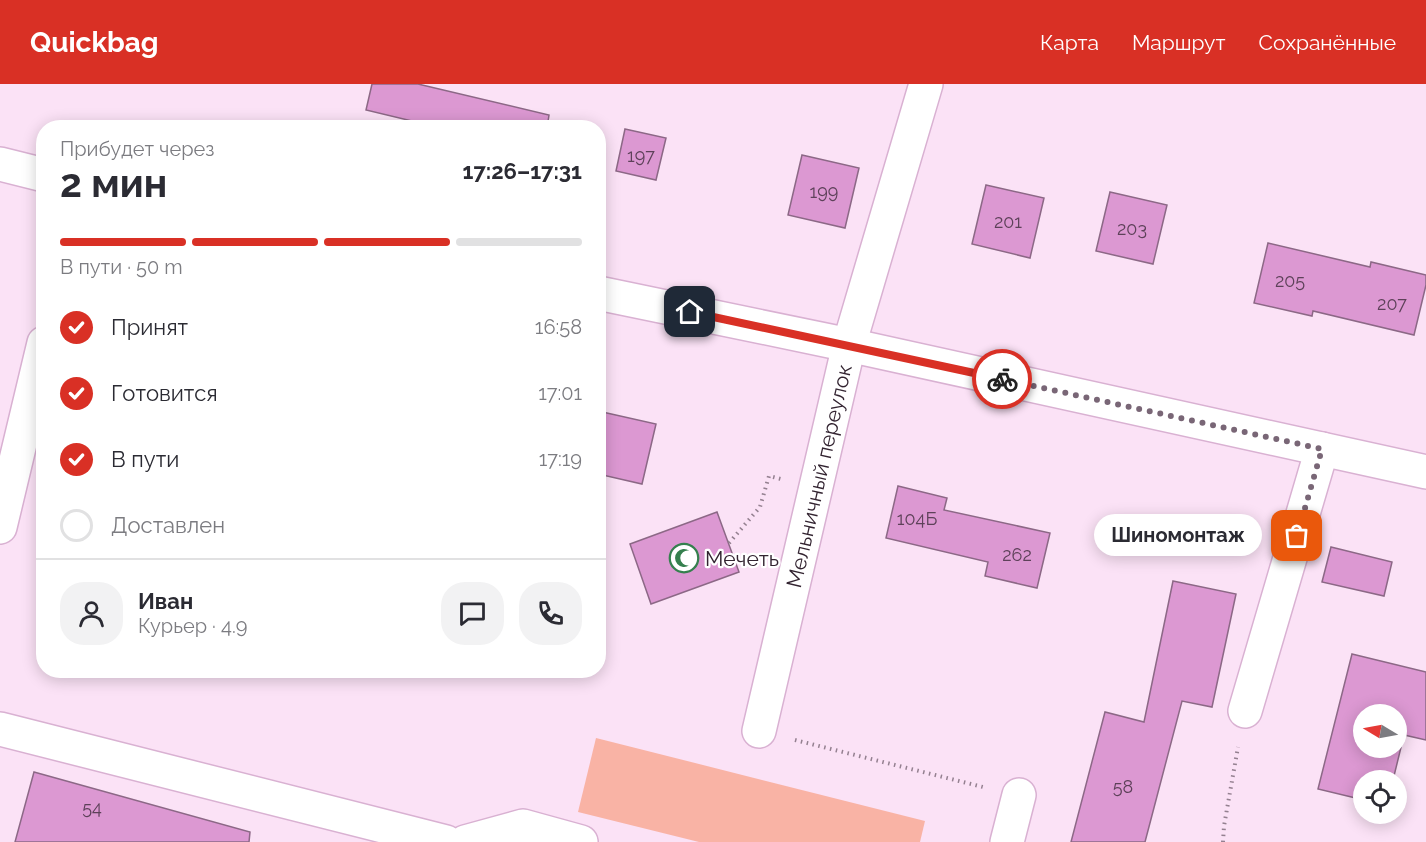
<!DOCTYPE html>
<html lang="ru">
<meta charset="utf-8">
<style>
:root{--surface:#fff;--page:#f2f2f3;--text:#2b2b33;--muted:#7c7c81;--line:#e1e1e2;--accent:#d93025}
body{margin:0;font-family:Raleway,sans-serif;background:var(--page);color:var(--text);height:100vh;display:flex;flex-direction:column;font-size:22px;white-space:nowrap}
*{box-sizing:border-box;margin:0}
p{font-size:20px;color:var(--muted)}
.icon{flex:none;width:33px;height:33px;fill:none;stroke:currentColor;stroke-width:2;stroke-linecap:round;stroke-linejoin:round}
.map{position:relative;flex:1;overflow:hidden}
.side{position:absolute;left:36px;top:36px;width:570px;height:558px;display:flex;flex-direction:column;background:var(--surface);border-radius:24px;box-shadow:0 3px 15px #0003}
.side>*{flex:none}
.needle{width:39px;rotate:280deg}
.buttons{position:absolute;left:1353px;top:620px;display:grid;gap:12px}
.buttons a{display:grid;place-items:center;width:54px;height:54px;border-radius:50%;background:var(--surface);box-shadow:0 3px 15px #0003;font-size:30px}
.pin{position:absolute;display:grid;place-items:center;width:51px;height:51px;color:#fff;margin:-26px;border-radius:12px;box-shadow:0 3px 9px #0006}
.courier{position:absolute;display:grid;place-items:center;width:60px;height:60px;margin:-30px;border:4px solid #d93025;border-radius:50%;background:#fff;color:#222;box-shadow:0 2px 8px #0007}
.bubble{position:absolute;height:42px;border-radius:21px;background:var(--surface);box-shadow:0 3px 15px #0003;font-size:20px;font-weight:700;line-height:42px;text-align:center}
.overview em{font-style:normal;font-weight:700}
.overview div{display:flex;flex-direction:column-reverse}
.overview{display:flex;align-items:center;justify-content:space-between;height:102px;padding:0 24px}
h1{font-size:39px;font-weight:700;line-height:45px}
.bar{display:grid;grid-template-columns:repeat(4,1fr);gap:9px 6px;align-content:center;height:72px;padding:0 24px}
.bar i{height:8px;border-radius:4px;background:var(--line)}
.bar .selected{background:var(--accent)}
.bar p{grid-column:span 4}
.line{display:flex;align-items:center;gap:15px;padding:0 24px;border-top:2px solid var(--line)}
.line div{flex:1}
.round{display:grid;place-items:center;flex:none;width:63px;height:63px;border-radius:24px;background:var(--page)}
ol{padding:0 24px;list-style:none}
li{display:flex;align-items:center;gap:18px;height:66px}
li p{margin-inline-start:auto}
li .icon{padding:6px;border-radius:50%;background:var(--accent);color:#fff;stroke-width:4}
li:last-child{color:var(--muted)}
li i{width:33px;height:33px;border:3px solid var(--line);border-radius:50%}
header{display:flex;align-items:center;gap:36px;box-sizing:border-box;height:84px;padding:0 30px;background:var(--accent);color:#fff}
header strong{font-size:28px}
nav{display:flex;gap:33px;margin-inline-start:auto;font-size:21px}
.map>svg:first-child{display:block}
.green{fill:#f9b3a5}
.building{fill:#dc98d2;stroke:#8c6886;stroke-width:1.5;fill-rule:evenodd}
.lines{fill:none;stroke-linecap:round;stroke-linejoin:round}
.minor-casing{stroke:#d9b1d2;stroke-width:36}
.major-casing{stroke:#d9b1d2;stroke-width:36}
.path{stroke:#948090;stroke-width:4;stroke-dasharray:1.5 4.5;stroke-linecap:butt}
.minor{stroke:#fff;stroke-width:33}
.major{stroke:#fff;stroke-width:33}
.done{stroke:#796676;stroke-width:6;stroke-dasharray:0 10.8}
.route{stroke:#d93025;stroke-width:8}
.labels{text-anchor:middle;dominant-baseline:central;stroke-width:4.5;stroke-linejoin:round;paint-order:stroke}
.number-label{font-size:18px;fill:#5d4159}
.street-label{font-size:21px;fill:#332431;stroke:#fff}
.poi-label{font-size:21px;fill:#332431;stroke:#fff;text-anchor:start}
</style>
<header>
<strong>Quickbag</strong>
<nav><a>Карта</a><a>Маршрут</a><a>Сохранённые</a></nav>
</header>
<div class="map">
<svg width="1426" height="758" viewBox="0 0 1426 758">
<rect width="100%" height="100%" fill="#fbe2f6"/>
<path class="green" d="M596 654 925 737 920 758H699L578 728Z"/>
<path class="building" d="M372 0H418L549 31 547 44H441L366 26Z
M625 45 666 54 656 96 616 87Z
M802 71 859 84 845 144 788 131Z
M986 101 1044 114 1030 174 972 160Z
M1110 108 1167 121 1153 180 1096 167Z
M1268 159 1370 183 1371 178 1426 191V201L1414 251 1313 227 1312 232 1254 219Z
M598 327 656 340 642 400 598 390Z
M898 402 947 414 944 426 1050 449 1037 504 985 492 988 478 886 454Z
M717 428 739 488 651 520 630 460Z
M1331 463 1392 478 1384 512 1322 498Z
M1173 497 1236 510 1212 623 1182 617 1145 758H1071L1105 628 1144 638Z
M1352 570 1426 588V656L1404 651 1393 696H1364V716L1318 705ZM1364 630H1396V663H1364Z
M34 688 250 748 249 758H15Z"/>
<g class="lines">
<g class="minor-casing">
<path id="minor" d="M0 443 44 259
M1245 627 1322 365
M0 645 446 758
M759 647 849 261 926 0
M465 758 523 742 581 758
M1007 758 1019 711"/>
</g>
<g class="major-casing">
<path id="major" d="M0 80 44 91
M598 209 849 261 1426 388"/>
</g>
<path class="path" d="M729 459 760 423 769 392 781 395
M795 656 983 703
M1223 758 1224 742 1238 663"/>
<use href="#minor" class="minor"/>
<use href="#major" class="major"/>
</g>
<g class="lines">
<path class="done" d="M1002 295 1322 365 1297 452"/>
<path class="route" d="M690 228 1002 295"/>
</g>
<defs>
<g id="mosque-ring" transform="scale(1.5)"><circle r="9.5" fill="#fff" stroke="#35804e" stroke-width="1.5"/><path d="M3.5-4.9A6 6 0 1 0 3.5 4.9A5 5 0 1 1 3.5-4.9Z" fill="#35804e"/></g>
</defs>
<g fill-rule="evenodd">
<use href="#mosque-ring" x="684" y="474"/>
</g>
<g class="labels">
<g class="number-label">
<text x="641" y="71">197</text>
<text x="824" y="107">199</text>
<text x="1008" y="137">201</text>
<text x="1132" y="144">203</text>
<text x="1290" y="196">205</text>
<text x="1392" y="219">207</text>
<text x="917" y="434">104Б</text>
<text x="1017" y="470">262</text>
<text x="1123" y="702">58</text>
<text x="92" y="723">54</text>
</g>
<g class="street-label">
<text transform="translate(819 392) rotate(-77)">Мельничный переулок</text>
</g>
<g class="poi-label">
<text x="705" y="474">Мечеть</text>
</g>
</g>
</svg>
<div class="buttons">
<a><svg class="needle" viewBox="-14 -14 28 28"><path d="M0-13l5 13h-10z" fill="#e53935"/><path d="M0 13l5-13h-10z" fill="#7c7c81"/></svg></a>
<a><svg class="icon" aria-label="locate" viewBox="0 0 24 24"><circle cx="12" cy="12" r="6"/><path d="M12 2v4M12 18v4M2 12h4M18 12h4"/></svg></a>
</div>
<div class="pin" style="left:1297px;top:452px;background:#ea580c"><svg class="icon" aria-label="bag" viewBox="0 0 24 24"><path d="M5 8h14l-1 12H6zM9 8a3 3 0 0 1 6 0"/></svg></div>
<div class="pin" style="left:690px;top:228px;background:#1f2937"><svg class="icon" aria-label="home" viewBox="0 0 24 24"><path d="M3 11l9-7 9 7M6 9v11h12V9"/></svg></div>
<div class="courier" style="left:1002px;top:295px"><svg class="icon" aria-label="bike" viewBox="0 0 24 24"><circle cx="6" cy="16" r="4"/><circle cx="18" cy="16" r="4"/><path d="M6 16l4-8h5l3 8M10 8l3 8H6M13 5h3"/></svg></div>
<div class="bubble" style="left:1094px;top:430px;width:168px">Шиномонтаж</div>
<section class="side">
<div class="overview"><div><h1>2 мин</h1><p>Прибудет через</p></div><em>17:26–17:31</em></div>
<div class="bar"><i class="selected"></i><i class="selected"></i><i class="selected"></i><i></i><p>В пути · 50 m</p></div>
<ol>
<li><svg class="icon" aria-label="check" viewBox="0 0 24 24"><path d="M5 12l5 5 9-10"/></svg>Принят<p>16:58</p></li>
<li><svg class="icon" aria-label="check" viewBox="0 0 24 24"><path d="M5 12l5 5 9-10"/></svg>Готовится<p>17:01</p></li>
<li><svg class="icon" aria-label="check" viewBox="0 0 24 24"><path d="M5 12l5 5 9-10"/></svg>В пути<p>17:19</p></li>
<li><i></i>Доставлен</li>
</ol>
<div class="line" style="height:108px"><a class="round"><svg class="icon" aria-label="person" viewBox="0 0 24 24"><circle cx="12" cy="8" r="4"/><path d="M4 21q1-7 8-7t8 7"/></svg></a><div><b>Иван</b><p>Курьер · 4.9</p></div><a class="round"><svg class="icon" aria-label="chat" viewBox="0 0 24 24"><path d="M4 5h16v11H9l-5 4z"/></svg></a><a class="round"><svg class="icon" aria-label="phone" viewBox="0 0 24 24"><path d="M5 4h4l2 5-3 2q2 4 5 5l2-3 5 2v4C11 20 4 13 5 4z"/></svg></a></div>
</section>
</div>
